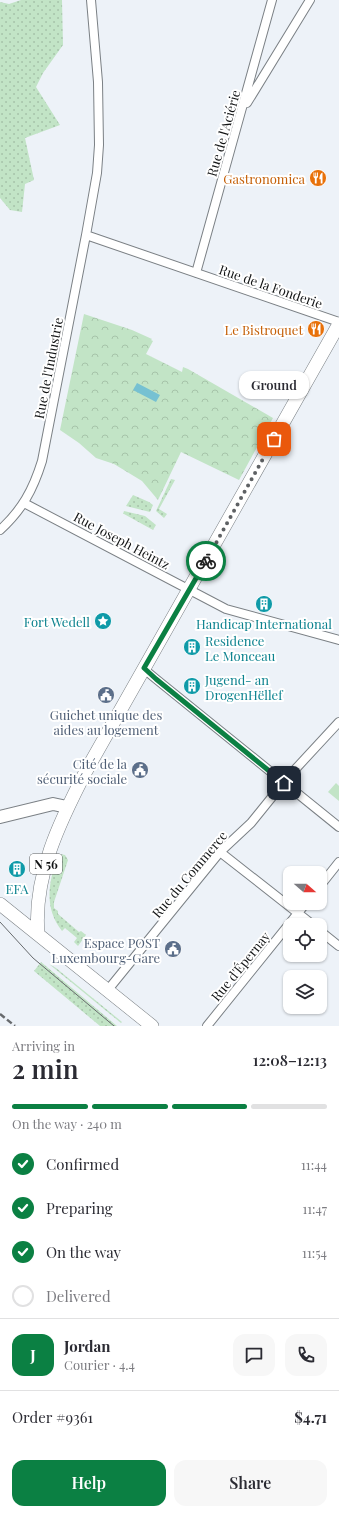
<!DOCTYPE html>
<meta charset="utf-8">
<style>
:root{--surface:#fff;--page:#f7f7f7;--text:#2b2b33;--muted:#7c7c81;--line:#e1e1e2;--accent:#0b8043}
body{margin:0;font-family:"Playfair Display",serif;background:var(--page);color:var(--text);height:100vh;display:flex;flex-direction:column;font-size:15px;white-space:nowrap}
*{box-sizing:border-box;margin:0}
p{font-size:13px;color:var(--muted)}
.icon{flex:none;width:22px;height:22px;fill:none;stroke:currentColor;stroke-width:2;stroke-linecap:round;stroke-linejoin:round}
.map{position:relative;height:1026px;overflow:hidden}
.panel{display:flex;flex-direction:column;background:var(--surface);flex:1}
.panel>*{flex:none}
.needle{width:26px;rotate:110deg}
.buttons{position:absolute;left:283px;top:866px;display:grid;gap:8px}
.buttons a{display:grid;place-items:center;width:44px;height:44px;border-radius:8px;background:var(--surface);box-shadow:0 1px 3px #0004;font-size:20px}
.pin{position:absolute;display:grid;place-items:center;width:34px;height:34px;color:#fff;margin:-17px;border-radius:8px;box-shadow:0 2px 6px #0006}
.courier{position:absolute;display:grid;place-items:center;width:40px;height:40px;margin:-20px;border:3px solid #0b8043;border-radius:50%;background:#fff;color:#222;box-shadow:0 1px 5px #0007}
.bubble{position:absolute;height:28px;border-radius:12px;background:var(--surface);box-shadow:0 1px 3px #0004;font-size:13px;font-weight:600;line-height:28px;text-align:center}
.head em{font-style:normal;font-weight:600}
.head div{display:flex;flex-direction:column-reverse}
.head{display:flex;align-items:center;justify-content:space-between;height:68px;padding:0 12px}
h1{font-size:26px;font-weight:600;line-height:30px}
.bar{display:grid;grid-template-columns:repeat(4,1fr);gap:6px 4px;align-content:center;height:48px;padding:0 12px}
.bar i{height:5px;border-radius:3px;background:var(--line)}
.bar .on{background:var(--accent)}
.bar p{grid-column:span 4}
.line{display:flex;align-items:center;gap:10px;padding:0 12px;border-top:1px solid var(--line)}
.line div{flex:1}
.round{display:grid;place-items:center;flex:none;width:42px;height:42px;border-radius:12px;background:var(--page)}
ol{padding:0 12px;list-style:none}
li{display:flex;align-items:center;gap:12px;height:44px}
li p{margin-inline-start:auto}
li .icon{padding:4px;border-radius:50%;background:var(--accent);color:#fff;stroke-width:4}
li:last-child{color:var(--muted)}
li i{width:22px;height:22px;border:2px solid var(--line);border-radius:50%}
.cta{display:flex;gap:8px;margin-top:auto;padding:8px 12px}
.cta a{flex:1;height:46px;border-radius:12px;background:var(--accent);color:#fff;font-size:16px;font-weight:600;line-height:46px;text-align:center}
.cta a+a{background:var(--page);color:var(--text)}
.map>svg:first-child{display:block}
.grass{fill:url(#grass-dots)}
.park{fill:url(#park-crowns)}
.pitch{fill:#c2e4c6}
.water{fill:#76c1d2}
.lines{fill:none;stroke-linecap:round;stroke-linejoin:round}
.street-casing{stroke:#7b8085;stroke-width:10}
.secondary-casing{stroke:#7b8085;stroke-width:14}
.primary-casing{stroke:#7b8085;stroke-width:14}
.street{stroke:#fff;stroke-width:8}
.secondary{stroke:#fff;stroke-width:12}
.primary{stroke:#fff;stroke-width:13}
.tram{stroke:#676a6d;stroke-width:1}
.rail{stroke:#676a6d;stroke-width:2.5;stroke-dasharray:6 3;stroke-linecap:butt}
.done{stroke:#5e6164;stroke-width:4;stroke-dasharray:0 7.2}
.route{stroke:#0b8043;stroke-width:5}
.labels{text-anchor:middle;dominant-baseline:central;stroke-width:4;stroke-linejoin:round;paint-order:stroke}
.shield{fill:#fff;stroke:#585a5a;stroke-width:1}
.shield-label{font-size:12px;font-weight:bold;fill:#111314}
.street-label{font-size:13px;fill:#111314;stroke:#fff}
.food-label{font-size:13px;fill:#c56008;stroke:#fff;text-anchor:end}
.culture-label{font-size:13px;fill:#0d838f;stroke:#fff}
.service-label{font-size:13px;fill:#4e5e75;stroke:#fff;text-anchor:end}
</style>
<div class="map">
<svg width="339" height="1026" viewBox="0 0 339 1026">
<defs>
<pattern id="grass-dots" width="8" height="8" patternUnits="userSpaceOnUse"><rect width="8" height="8" fill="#c2e4c6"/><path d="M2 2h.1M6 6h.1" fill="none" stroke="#a6c3a9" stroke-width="1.8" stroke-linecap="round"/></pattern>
<pattern id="park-crowns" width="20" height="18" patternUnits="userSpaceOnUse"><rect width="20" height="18" fill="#c2e4c6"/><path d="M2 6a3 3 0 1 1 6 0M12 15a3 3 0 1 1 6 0" fill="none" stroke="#a6c3a9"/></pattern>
</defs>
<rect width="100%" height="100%" fill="#edf2f8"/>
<path class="grass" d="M21 0H62L63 45 43 73 36 87 60 125 25 138 34 180 25 184 22 212 10 210 0 198V2L9 4Z
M171 479 175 480 159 509 167 514 164 518 156 511Z
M133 495 149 502 153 505 150 512 126 506Z
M124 511 145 516 156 525 153 530 124 514H123Z
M60 854 65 855 68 860 54 902V908L58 911V914L79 932 81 931 86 935 78 946 74 942 77 938 65 928 62 931C43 907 49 881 58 855Z
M41 962 117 1026H100L34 971Z
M49 964 56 968 122 1022 121 1023Z"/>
<path class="park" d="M84 314 132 330 152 339 151 340 153 341 146 354 182 372 183 367 188 369 273 418 239 480 181 452 158 500 142 481 114 464 96 458 79 443 60 430Z"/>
<path class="pitch" d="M336 783 339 786V801L328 792Z"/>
<path class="water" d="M137 383 160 395 156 402 133 390Z"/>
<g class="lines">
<g class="street-casing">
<path id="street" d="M247 103 310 0
M86 235 97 173 99 145 98 82 91 0
M196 273 272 0
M24 503 226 609 339 640
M0 530C22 510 33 490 42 461L86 235 339 322
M144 669 156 679 339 827
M220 852 313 925
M320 886 339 862
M320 931 339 946
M107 991 220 852 251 823 289 776 339 722
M207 1026 306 903"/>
</g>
<g class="secondary-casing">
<path id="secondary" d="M0 817 53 804 67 807"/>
</g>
<g class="primary-casing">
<path id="primary" d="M0 904 152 1026
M38 934C33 876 60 821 86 771L339 324"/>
</g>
<use href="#street" class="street"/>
<use href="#secondary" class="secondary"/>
<use href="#primary" class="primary"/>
<path class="tram" d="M0 922 33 958 114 1026"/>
<path class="rail" d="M0 1014 15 1026"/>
</g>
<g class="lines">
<path class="done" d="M206 561 274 439"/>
<path class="route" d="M206 561 144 668 156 679 284 783"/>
</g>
<defs>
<g id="restaurant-disc" transform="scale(0.9)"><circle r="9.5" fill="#e8710a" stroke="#fff"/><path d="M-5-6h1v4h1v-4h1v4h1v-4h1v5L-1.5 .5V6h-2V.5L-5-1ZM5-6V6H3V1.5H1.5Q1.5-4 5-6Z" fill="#fff"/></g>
<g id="building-disc" transform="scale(0.9)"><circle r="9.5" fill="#0f9aa8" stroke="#fff"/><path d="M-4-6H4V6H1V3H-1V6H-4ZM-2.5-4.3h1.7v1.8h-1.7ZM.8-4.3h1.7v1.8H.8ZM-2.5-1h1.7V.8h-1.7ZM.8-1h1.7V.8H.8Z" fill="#fff"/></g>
<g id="sight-disc" transform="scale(0.9)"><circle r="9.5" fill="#0f9aa8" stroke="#fff"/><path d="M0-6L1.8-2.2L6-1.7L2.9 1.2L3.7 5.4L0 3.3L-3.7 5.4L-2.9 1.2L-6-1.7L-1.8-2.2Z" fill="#fff"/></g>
<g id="civic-disc" transform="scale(0.9)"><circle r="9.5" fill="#5c6f8a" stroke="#fff"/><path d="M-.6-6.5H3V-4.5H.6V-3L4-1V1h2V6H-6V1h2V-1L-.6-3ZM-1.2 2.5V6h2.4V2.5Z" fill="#fff"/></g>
</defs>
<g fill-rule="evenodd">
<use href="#restaurant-disc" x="318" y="178"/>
<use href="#restaurant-disc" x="316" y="329"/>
<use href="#building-disc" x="264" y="604"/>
<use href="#sight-disc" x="103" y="621"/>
<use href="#building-disc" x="192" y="647"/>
<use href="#building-disc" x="192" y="686"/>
<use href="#civic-disc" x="106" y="695"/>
<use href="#civic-disc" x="140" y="770"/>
<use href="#building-disc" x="17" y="869"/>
<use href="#civic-disc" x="173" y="949"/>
</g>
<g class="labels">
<rect class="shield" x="30" y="854" width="32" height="20" rx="3"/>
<g class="shield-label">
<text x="46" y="864">N 56</text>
</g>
<g class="street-label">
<text transform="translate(223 133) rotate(-74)">Rue de l'Aciérie</text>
<text transform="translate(271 286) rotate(19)">Rue de la Fonderie</text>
<text transform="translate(48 368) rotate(-79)">Rue de l'Industrie</text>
<text transform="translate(122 540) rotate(28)">Rue Joseph Heintz</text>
<text transform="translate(189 874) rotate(-50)">Rue du Commerce</text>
<text transform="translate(240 966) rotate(-51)">Rue d'Épernay</text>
</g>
<g class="food-label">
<text x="305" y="178">Gastronomica</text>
<text x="303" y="329">Le Bistroquet</text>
</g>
<g class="culture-label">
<text x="90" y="621" text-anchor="end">Fort Wedell</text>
<text x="264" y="623">Handicap International</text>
<text x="205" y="640" text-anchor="start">Residence<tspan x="205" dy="15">Le Monceau</tspan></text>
<text x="205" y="679" text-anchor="start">Jugend- an<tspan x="205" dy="15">DrogenHëllef</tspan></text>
<text x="17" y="888">EFA</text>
</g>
<g class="service-label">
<text x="106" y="714" text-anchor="middle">Guichet unique des<tspan x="106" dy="15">aides au logement</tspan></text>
<text x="127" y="763">Cité de la<tspan x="127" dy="15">sécurité sociale</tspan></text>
<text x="160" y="942">Espace POST<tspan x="160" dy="15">Luxembourg-Gare</tspan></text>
</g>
</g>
</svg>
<div class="buttons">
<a><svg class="needle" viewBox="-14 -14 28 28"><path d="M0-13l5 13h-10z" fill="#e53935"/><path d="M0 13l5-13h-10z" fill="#7c7c81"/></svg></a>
<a><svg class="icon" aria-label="locate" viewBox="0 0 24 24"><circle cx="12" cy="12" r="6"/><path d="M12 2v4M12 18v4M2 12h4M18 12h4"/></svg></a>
<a><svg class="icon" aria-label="layers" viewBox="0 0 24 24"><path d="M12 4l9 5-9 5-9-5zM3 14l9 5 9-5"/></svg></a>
</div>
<div class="pin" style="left:274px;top:439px;background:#ea580c"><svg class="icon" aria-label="bag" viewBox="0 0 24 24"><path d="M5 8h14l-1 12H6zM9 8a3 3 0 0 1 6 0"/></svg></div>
<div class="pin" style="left:284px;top:783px;background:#1f2937"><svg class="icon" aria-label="home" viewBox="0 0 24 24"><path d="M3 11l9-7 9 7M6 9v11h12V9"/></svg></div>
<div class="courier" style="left:206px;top:561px"><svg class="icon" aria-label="bike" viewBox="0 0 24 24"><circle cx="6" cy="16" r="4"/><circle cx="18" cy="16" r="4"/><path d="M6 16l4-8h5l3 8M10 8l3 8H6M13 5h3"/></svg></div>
<div class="bubble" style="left:239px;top:371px;width:70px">Ground</div>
</div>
<section class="panel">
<div class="head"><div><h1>2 min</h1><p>Arriving in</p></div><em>12:08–12:13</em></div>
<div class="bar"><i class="on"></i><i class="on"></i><i class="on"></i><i></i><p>On the way · 240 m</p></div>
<ol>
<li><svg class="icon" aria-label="check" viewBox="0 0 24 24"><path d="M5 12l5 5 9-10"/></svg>Confirmed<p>11:44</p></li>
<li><svg class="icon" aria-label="check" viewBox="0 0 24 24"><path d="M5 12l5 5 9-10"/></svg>Preparing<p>11:47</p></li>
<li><svg class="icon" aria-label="check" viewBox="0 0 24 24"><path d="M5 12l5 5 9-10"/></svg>On the way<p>11:54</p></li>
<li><i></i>Delivered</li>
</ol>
<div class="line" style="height:72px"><b class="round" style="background:var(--accent);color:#fff">J</b><div><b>Jordan</b><p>Courier · 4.4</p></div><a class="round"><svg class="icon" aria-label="chat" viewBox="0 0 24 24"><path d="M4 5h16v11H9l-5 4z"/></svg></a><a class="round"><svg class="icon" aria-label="phone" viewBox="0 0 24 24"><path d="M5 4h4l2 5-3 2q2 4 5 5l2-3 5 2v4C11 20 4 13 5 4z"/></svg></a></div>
<div class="line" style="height:52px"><div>Order #9361</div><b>$4.71</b></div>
<div class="cta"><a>Help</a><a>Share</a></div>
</section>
